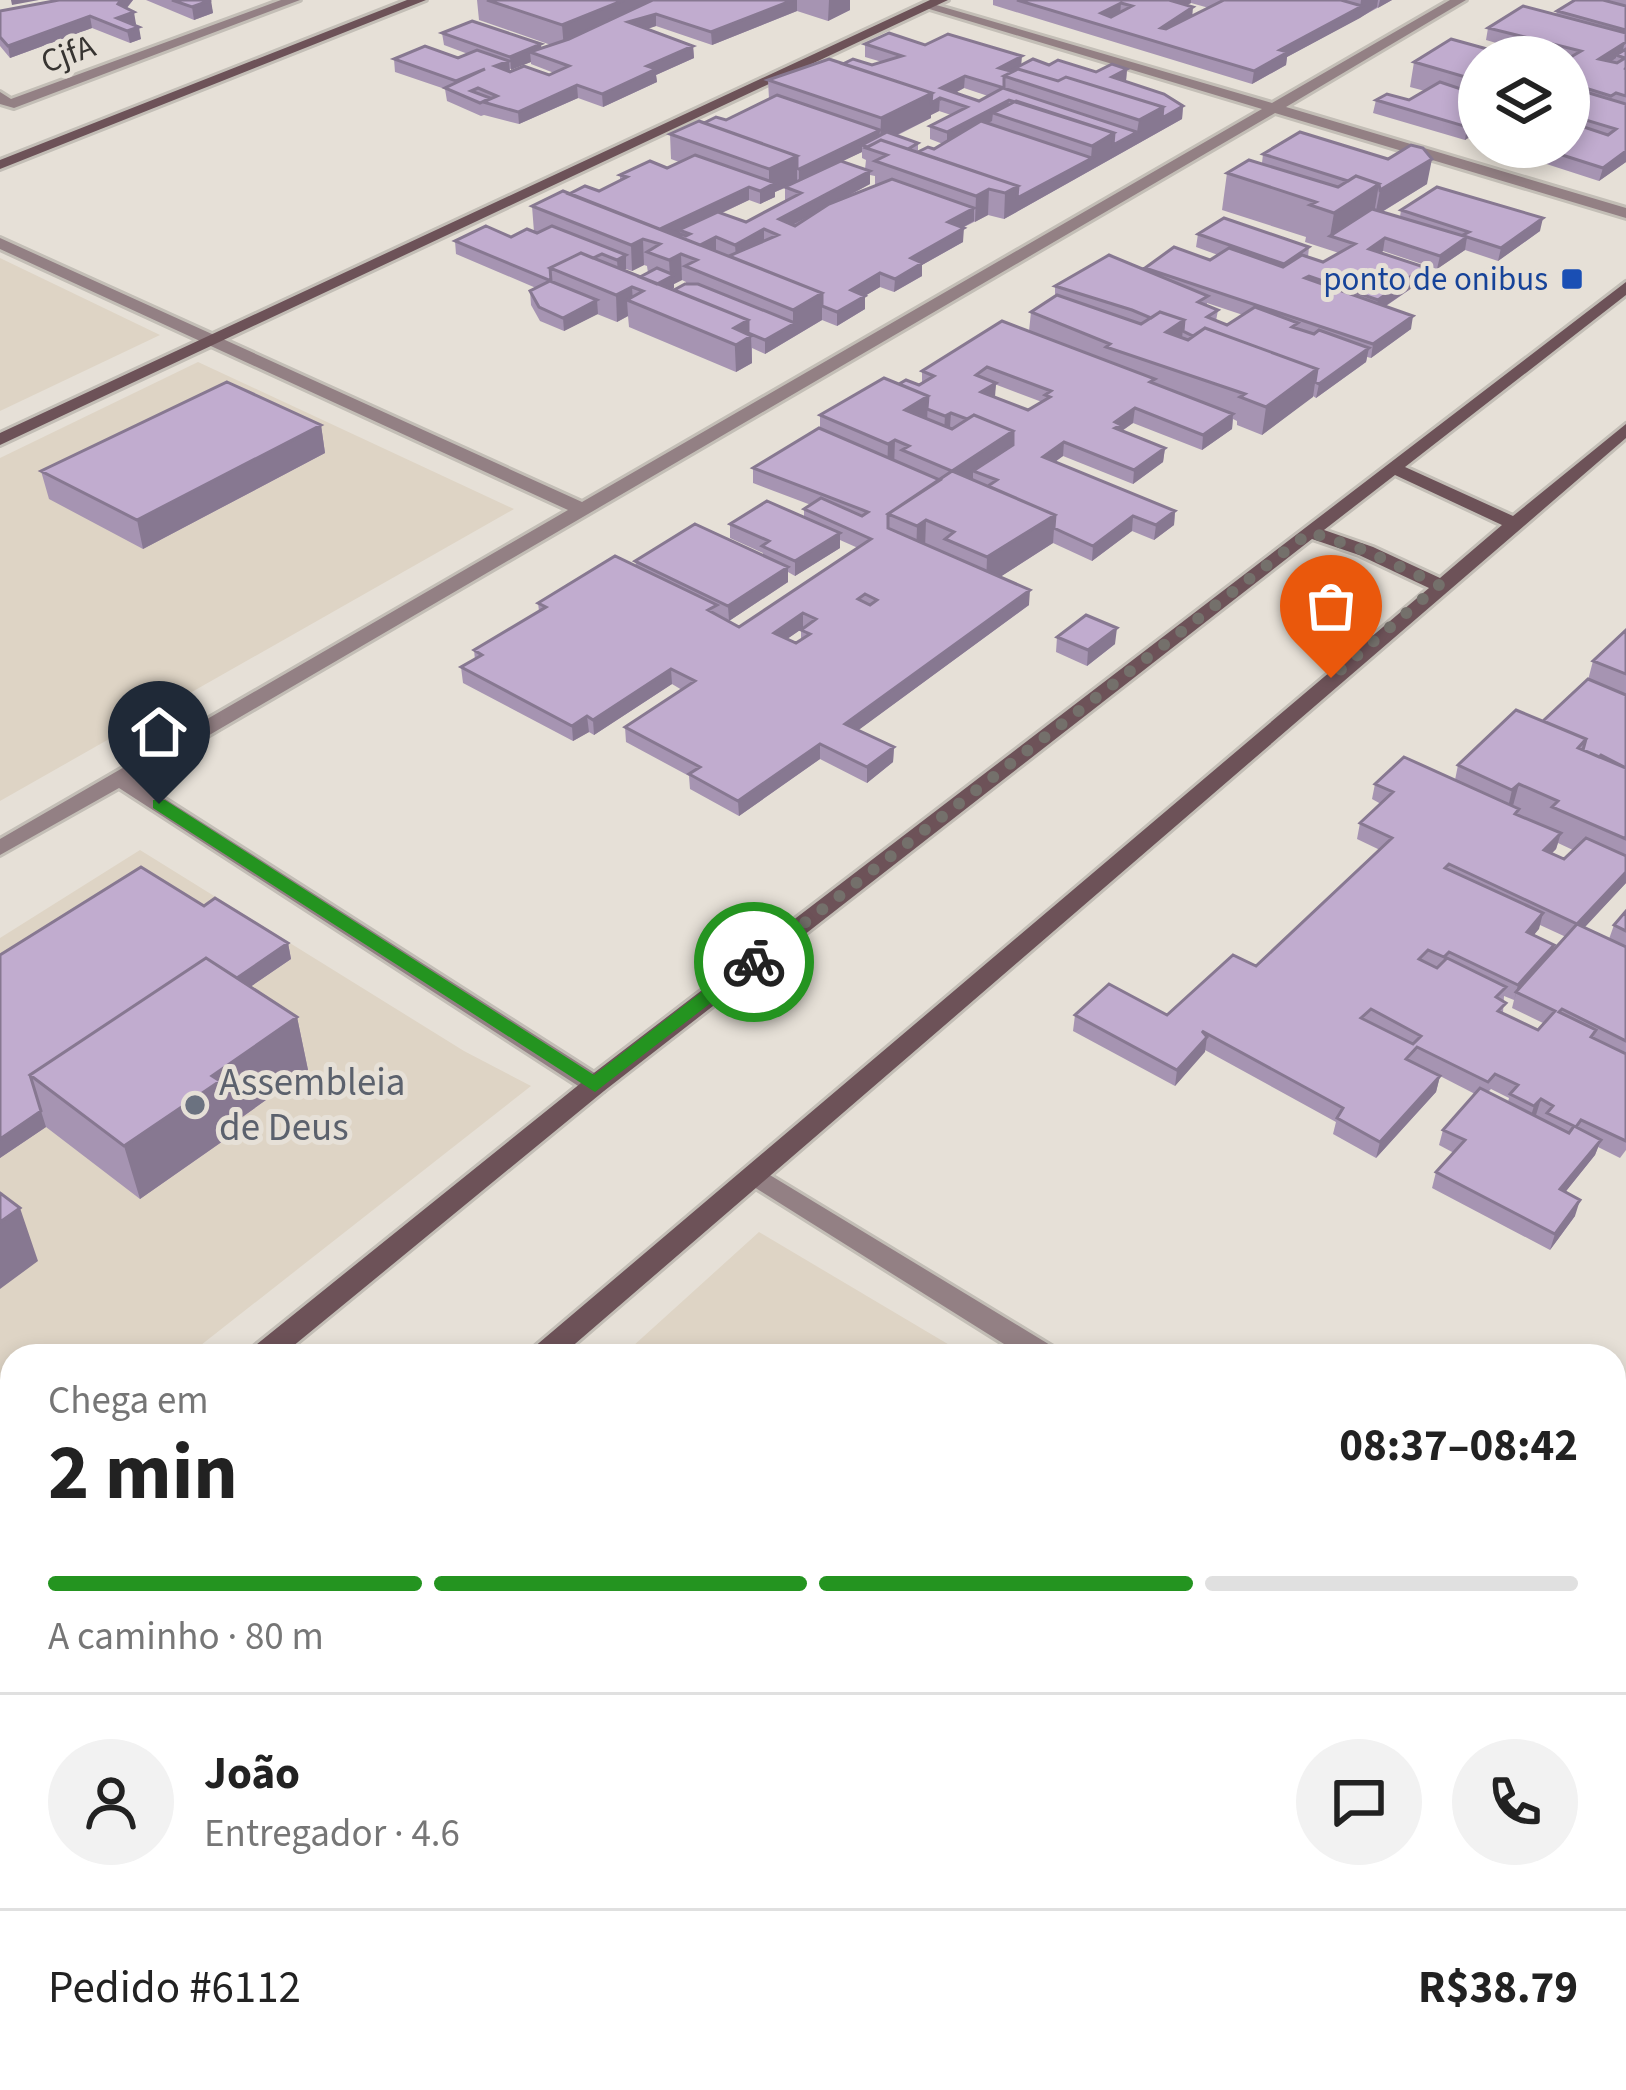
<!DOCTYPE html>
<html lang="pt">
<meta charset="utf-8">
<style>
:root{--surface:#fff;--page:#f2f2f2;--text:#222;--muted:#767676;--line:#e0e0e0;--accent:#249420}
body{margin:0;font-family:"Source Sans 3",sans-serif;background:var(--page);color:var(--text);height:100vh;display:flex;flex-direction:column;font-size:45px;white-space:nowrap}
*{box-sizing:border-box;margin:0}
p{font-size:39px;color:var(--muted)}
.icon{flex:none;width:66px;height:66px;fill:none;stroke:currentColor;stroke-width:2;stroke-linecap:round;stroke-linejoin:round}
.map{position:relative;flex:1;overflow:hidden}
.drawer{position:absolute;left:0px;top:1344px;width:1626px;height:747px;display:flex;flex-direction:column;background:var(--surface);border-radius:36px 36px 0 0;box-shadow:0 6px 18px #0003}
.drawer>*{flex:none}
.tools{position:absolute;left:1458px;top:36px;display:grid;gap:24px}
.tools a{display:grid;place-items:center;width:132px;height:132px;border-radius:50%;background:var(--surface);box-shadow:0 6px 18px #0003;font-size:60px}
.pin{position:absolute;display:grid;place-items:center;width:102px;height:102px;color:#fff;margin:-123px -51px;border-radius:50% 50% 50% 0;rotate:-45deg;box-shadow:0 0 12px #0007}
.pin .icon{rotate:45deg}
.courier{position:absolute;display:grid;place-items:center;width:120px;height:120px;margin:-60px;border:9px solid #249420;border-radius:50%;background:#fff;color:#222;box-shadow:0 3px 15px #0007}
.head em{font-style:normal;font-weight:700}
.head div{display:flex;flex-direction:column-reverse}
.head{display:flex;align-items:center;justify-content:space-between;height:204px;padding:0 48px}
h1{font-size:78px;font-weight:700;line-height:90px}
.bar{display:grid;grid-template-columns:repeat(4,1fr);gap:18px 12px;align-content:center;height:144px;padding:0 48px}
.bar i{height:15px;border-radius:9px;background:var(--line)}
.bar .selected{background:var(--accent)}
.bar p{grid-column:span 4}
.line{display:flex;align-items:center;gap:30px;padding:0 48px;border-top:3px solid var(--line)}
.line div{flex:1}
.round{display:grid;place-items:center;flex:none;width:126px;height:126px;border-radius:63px;background:var(--page)}
.map>svg:first-child{display:block}
.built{fill:#ded4c5}
.lines{fill:none;stroke-linecap:round;stroke-linejoin:round}
.street-casing{stroke:#c3beb6;stroke-width:6}
.secondary-casing{stroke:#c3beb6;stroke-width:6}
.street{fill:#938084;fill-rule:evenodd}
.secondary{fill:#6d5258;fill-rule:evenodd}
.wall{fill:#a694b2;fill-rule:evenodd}
.shaded-wall{fill:#877891}
.building{fill:#c1accf;stroke:#877891;stroke-width:3;fill-rule:evenodd}
.route{fill:#249420}
.done{stroke:#74706b;stroke-width:12;stroke-dasharray:0 21.6}
.transit-dot{fill:#1a4fb4;stroke:#e6e0d7;stroke-width:4.5}
.worship-dot{fill:#6b7280;stroke:#e6e0d7;stroke-width:4.5}
.labels{text-anchor:middle;dominant-baseline:central;stroke-width:10;stroke-linejoin:round;paint-order:stroke}
.far-street-label{font-size:33px;fill:#373431;stroke:#e6e0d7}
.far-transit-label{font-size:33px;fill:#164399;stroke:#e6e0d7;text-anchor:end}
.worship-label{font-size:39px;fill:#5b616d;stroke:#e6e0d7;text-anchor:start}
</style>
<div class="map">
<svg width="1626" height="2090" viewBox="0 0 1626 2090">
<rect width="100%" height="100%" fill="#e6e0d7"/>
<path class="built" d="M0 258 160 335 0 411Z
M198 362 514 509 0 801V458Z
M140 850 464 1051 531 1086 187 1356H12V1494L0 1503V938Z
M759 1232 968 1356H622Z
M12 1909V2079H1020L1012 2090H0V1920Z"/>
<g class="lines">
<g class="street-casing">
<path id="street" d="M281 0H300L14 108 0 104V92L11 99Z
M1450 0H1466L1286 107 1626 208V218L1275 113 134 779 604 1079 607 1085 604 1091H586L119 788 0 855V839L568 510 0 249V238L582 502 1262 109 926 8V2L1272 103Z
M755 1166 1055 1348 1059 1356H1023L746 1182 742 1175 746 1168Z
M1626 1432V1465L1614 1471V1438Z
M1145 2079H1183L1179 2090H1141Z"/>
</g>
<g class="secondary-casing">
<path id="secondary" d="M407 0H426L0 169V160Z
M930 0H948L0 445V433Z
M1626 282V295L1405 467 1513 516 1626 424V438L561 1356H529L533 1348 1429 588 1359 555 1312 539 604 1091 281 1356H248L252 1348 586 1079ZM1395 475 1502 525 1440 578 1373 547 1324 530Z
M12 1547V1578L0 1583V1552Z
M12 1797V1832L0 1837V1802Z"/>
</g>
<use href="#street" class="street"/>
<use href="#secondary" class="secondary"/>
</g>
<path class="wall" d="M133 0 127 8 136 24 134 25 141 39 130 43 92 28 10 58 0 46V11Z
M146 0H210L213 13 194 20Z
M477 0H850V10L828 21 797 11 712 45 656 26 647 29 693 46 694 58 656 75 657 82 603 107 578 98 519 124 484 115 481 116 447 101 445 89 395 72 394 59 458 58 468 54 444 45 442 33 541 44V48L551 45 479 20ZM531 62V64L554 73 549 75 510 72V69Z
M993 0H1392L1287 57 1286 65 1252 84 993 5ZM1191 3 1209 8 1192 16 1187 5Z
M1575 0H1626V162L1599 181 1506 151 1507 147H1569V57H1553L1514 47 1479 57V131L1465 140 1373 113 1376 100H1409L1425 91 1410 87 1414 62 1493 51 1503 45 1486 40 1488 28 1556 15 1557 11Z
M865 44 925 45 1022 65H1049L1096 72 1127 69 1126 81 1183 106 1182 119 1004 219 988 215 962 228 963 242 922 265V276L894 292 880 287 865 296V309L837 326 822 320 765 354 752 348V363L736 372 629 327 628 316 617 322 597 314 564 331 540 321 531 305 530 291 536 288 456 254 455 241 511 237 534 232 532 206 569 194 599 191 620 181V175L667 168 679 162 671 159 670 134 704 123 726 120 769 99 768 80 843 64 872 65 882 62 865 57ZM964 88 988 96 979 101 955 93ZM939 111 951 115 930 126V139L943 144 934 149 918 152V143L896 136 931 118V115ZM862 152V158L866 160 865 169 842 161ZM870 175 875 176V186L843 199 870 184ZM785 188V200L786 201 746 222 722 213 749 200 760 204 775 197V192ZM644 265 647 266 648 273 640 277 624 270 626 269 632 271ZM682 280 686 282V284L672 290 674 288V284Z
M1263 154 1427 184 1382 212 1400 217 1401 210 1540 231 1498 261 1465 250 1437 269 1383 251 1381 253 1424 267 1422 281 1386 306 1411 329 1371 358 1367 357 1366 362 1316 398 1313 396 1262 435 1237 425V421L1233 419 1232 429 1202 450 1133 423 1122 431 1165 448 1163 462 1133 484 1063 456 1055 462 1175 511 1174 525 1154 540 1132 531 1092 561 1053 543 1000 577 1029 605 858 730 894 747 893 762 867 783 820 759 739 816 690 789 689 776 626 742 625 727 682 690 672 684 594 735 589 732 573 741 463 683 461 667 475 660 474 650 539 611 538 603 636 565 635 561 763 555V553L730 538V524L804 517V509L811 505 753 483V468L820 429V415L899 384 919 385 922 383V371L1029 331 1031 312 1055 297V286L1145 270V268L1210 260 1218 255 1196 247 1198 234 1309 247 1308 257 1323 262 1339 253 1305 242 1306 237 1222 210 1227 173 1262 163ZM1207 303 1243 315 1227 325 1216 321 1218 310 1207 306ZM996 385H997L1042 402 1028 410 994 397ZM840 540 858 548 739 627 729 621 788 582V572L795 576 840 548ZM803 628 801 630V640L796 643 787 639Z
M321 425 325 453 143 549 49 499 41 471Z
M1626 630V883L1584 927 1609 939 1614 925 1626 911V1150L1620 1158 1598 1147 1595 1155 1565 1192 1575 1216 1550 1250 1432 1188 1436 1172 1454 1153 1439 1145 1443 1130 1475 1094 1440 1076 1436 1092 1376 1158 1333 1134 1336 1122 1205 1050 1175 1086 1073 1031 1075 1015H1167L1256 966 1380 850 1357 839 1360 823 1381 804 1372 799 1375 784 1455 780 1458 765 1543 721 1588 680 1593 661ZM1558 843 1573 850 1564 859 1552 853 1556 849ZM1540 925 1566 937 1553 952 1554 945 1534 935ZM1504 996 1514 1000 1512 1008 1543 1023 1538 1030 1503 1013ZM1491 1089 1509 1098 1508 1102 1488 1092Z
M1057 637 1115 644 1087 666 1056 652Z
M204 906 288 943 291 959 250 987 297 1017 308 1070 231 1125 233 1134 140 1199 46 1127 0 1158V955Z"/>
<path class="shaded-wall" d="M11 0H39L12 5Z
M121 0H133L120 16 118 4Z
M211 0 213 13 194 20 192 7Z
M624 0H667L564 49 562 25Z
M793 0H797V11L712 45 711 32Z
M829 0H850V10L828 21Z
M1175 0H1191V3L1171 13Z
M1361 0H1378L1377 7 1360 18 1287 57 1286 65 1252 84 1254 71 1280 50 1360 7Z
M1380 0H1392L1378 8Z
M1121 3 1120 15 1100 26 1101 13Z
M1193 7 1192 20 1159 40 1161 28Z
M134 12 136 24 123 29 117 18Z
M656 14V26L629 35 628 22Z
M90 16 92 28 10 58 8 46Z
M139 27 141 39 130 43 127 31Z
M1625 41 1622 54 1616 55V58L1596 72 1599 59Z
M541 44 542 56 530 52 531 62 511 70 510 57Z
M693 46 694 58 656 75 657 82 603 107 602 94 647 66Z
M1022 56 1021 68 998 80 999 68Z
M509 61 510 73 495 66Z
M1127 69 1126 81 1112 77Z
M965 76 964 88 940 101 941 88Z
M577 85 578 98 519 124 518 112Z
M932 93 940 98 939 111 931 115V118L880 143 881 118Z
M1009 100 1008 112 993 113 992 121 947 145V132Z
M1183 106 1182 119 1004 219 1005 193 1018 186 1091 158 1092 146 1114 133 1137 132 1139 120 1163 107Z
M1479 120V131L1465 140 1467 127Z
M880 130 879 143 862 145V152L799 182V169Z
M1626 151V162L1599 181 1603 168Z
M797 156V182L775 192V197L760 204V191L769 186V169Z
M1432 159 1427 184 1375 216 1380 190Z
M870 171V184L779 232V219Z
M1379 184 1373 220 1330 236 1334 213Z
M749 187V200L683 231 679 230 680 233 662 241V228Z
M989 189 988 215 975 222 976 196Z
M974 208V221L948 236V222Z
M1543 218 1540 231 1498 261 1501 248Z
M964 228 963 242 922 265V276L894 292 895 279 911 258Z
M764 229V243L736 258 735 245Z
M716 237V251L687 252Z
M1467 237 1465 250 1437 269 1440 256Z
M1385 238 1383 251 1367 263 1369 249Z
M643 239 644 265 632 271 631 245Z
M681 254 682 280 674 284V288L645 305 644 291 670 277 669 260Z
M626 255V269L618 274 617 260Z
M1424 267 1422 281 1375 313 1378 300Z
M880 273V287L851 304V290Z
M632 287 633 302 627 300 628 316 617 322 616 295Z
M822 293V320L765 354V340L793 324V310Z
M865 296V309L837 326V312Z
M597 300 598 314 564 331 563 318Z
M1413 316 1411 329 1371 358 1373 344Z
M748 320 751 336 752 363 736 372 734 328Z
M1184 320 1181 347 1166 332Z
M1369 348 1366 362 1316 398 1319 384Z
M1317 369 1313 397 1262 435 1266 407Z
M996 383 995 397 981 392Z
M928 396 927 424 905 410Z
M1135 408 1133 423 1120 432 1119 439 1115 422Z
M951 413 950 427 944 431 945 416Z
M1233 414 1232 429 1202 450 1203 435Z
M321 425 325 453 143 549 137 520Z
M1013 431 1012 459 973 471V485L952 471Z
M895 440 894 468 887 472 888 444Z
M1064 442 1063 456 1042 471 1043 457Z
M1165 448 1163 462 1133 484 1134 470Z
M1175 511 1174 525 1154 540 1156 525Z
M1055 515 1053 543 986 586 987 557Z
M1133 516 1132 531 1092 561 1093 546Z
M926 520 925 549 916 555 917 526Z
M840 533V548L795 576V561Z
M788 567V582L729 621 728 606Z
M1030 590 1029 605 845 740V724Z
M803 613V628L774 648V633Z
M1117 628 1115 644 1087 666 1088 650Z
M671 669 672 684 594 735 593 720Z
M587 716 589 732 573 741 572 726Z
M820 744V759L739 816 738 801Z
M894 747 893 762 867 783V767Z
M1519 784 1511 813 1505 820 1512 790Z
M1561 833 1556 849 1540 865 1544 850Z
M1626 872V883L1573 940 1577 924Z
M1543 913 1539 929 1523 948 1527 932Z
M288 943 291 959 73 1108 60 1098Z
M1554 945 1550 961 1516 992 1514 1001 1518 985Z
M297 1017 308 1070 231 1125 233 1134 140 1199 124 1146 212 1076Z
M1207 1037 1205 1052 1175 1086 1177 1070Z
M1440 1076 1436 1092 1376 1158 1380 1142Z
M1541 1099 1536 1115 1529 1122 1534 1106Z
M41 1111 46 1127 0 1158V1139Z
M1601 1140 1595 1155 1555 1205 1560 1189Z
M1580 1200 1575 1216 1550 1250 1555 1234Z
M20 1208 38 1261 0 1289V1222Z"/>
<path class="building" d="M59 0H121L118 4 134 12 117 18 139 27 127 31 90 16 8 46 0 37V11Z
M172 0H211L192 7Z
M487 0H624L562 25Z
M653 0H793L711 32 656 14 628 22 693 46 647 66 656 69 602 94 577 85 518 112 483 102 497 96 478 88 471 91 490 98 480 103 445 88 485 69 456 81 394 59 425 46 458 58 477 50 509 61 495 66 510 72 524 66 549 75 569 66 530 52 569 39Z
M1017 0H1175L1172 1 1193 7 1161 28 1166 29 1224 0H1341L1362 6 1280 50 1288 52 1254 71ZM1121 3 1132 6 1111 17 1101 13Z
M1575 0H1603L1626 6V30L1557 11Z
M1523 6 1626 33V42L1599 59 1617 63 1625 58 1616 55 1626 49V69L1624 68 1626 69V96L1616 93 1611 96 1569 83V58L1581 51 1488 28Z
M472 21 541 44 510 57 442 33Z
M889 33 925 45 948 34 1022 56 999 68 1010 71 1033 59 1049 65 1058 60 1096 72 1112 64 1127 69 1112 77 1164 94 1183 106 1162 118 1163 107 1066 77 1058 81 1018 69 1004 76V88L965 76 941 88 979 101 1003 88 1137 132 1113 145 1114 133 1009 100 947 132 930 126 967 107 940 98 931 103 932 93 843 64 853 59 872 65 902 56 865 44Z
M1451 39 1516 57H1479V81L1414 62Z
M1503 44 1549 57H1516L1493 51Z
M829 59 932 93 881 118 768 80Z
M1018 69 1058 81 1066 77 1163 107 1139 120 1004 76Z
M1440 82 1479 95V120L1467 127 1376 100 1387 94 1409 100Z
M1569 87 1626 104V151L1603 168 1537 147H1569V122L1608 135 1616 129 1569 115Z
M777 95 880 130 799 169 797 168V156L704 123 716 117 726 120Z
M1016 101 1114 133 1092 146 993 113Z
M699 121 797 156 769 169 670 134Z
M981 121 1092 158 1017 198 1018 186 918 152 928 147 934 149Z
M887 132 918 143 908 149 881 140 867 147 862 145Z
M1300 132 1388 159 1411 145 1423 148 1432 159 1380 190 1379 184 1356 176 1348 181 1263 154Z
M881 140 1018 186 1005 193 989 189 976 196 875 161 887 155 866 148Z
M695 155 775 183 760 191 749 187 662 228 686 236 690 234 679 230 718 212 746 222 801 193 785 187 841 161 870 171 779 219 795 226 829 204 892 179 974 208 948 222 964 228 911 258 922 263 895 279 880 273 851 290 865 296 837 312 822 306V293L729 256 778 235 764 229 735 245 716 237 700 245 569 194 585 186 599 191 627 177 620 175 650 161 667 168Z
M1249 160 1338 187 1356 176 1379 184 1334 213 1310 205 1316 202 1227 173Z
M1437 187 1543 218 1501 248 1467 237 1440 256 1385 238 1369 249 1424 267 1378 300 1309 276 1305 278 1413 316 1373 344 1145 268 1174 247 1210 260 1229 248 1283 267 1302 255 1323 262 1355 244 1330 236 1372 209 1467 237 1463 235 1469 232 1401 210Z
M563 191 822 293 793 310 685 266 697 260 681 254 669 260 647 252 660 244 643 239 631 245 532 206Z
M1224 218 1309 247 1284 264 1198 234Z
M486 226 511 237 527 229 537 233 552 226 626 255 617 260 602 254 593 258 581 253 550 268 551 281 455 241Z
M581 253 748 320 734 328 751 336 736 345 627 300 643 291 632 287 616 295 550 268Z
M1109 255 1208 296 1198 302 1218 310 1207 317 1227 325 1255 307 1298 323 1292 327 1314 334 1319 330 1369 348 1319 384 1315 382 1317 369 1205 328 1193 336 1183 331 1184 320 1160 312 1151 318 1132 310 1055 286Z
M657 268 674 275 657 284 640 277Z
M550 281 597 300 563 318 539 307 530 291Z
M685 284H698L795 323 765 340 748 333V320L674 290Z
M1057 295 1141 324 1160 312 1184 320 1166 332 1188 340 1205 328 1317 369 1266 407 1240 397 1245 394 1106 347 1110 344 1031 312Z
M1002 321 1155 379 1150 382 1233 414 1203 435 1135 408 1115 422 1121 425 1115 428 1165 448 1134 470 1064 442 1043 457 1175 511 1156 525 1133 516 1093 546 1054 528 1055 515 988 486 997 480 973 471 1013 445V431L974 415 967 419 951 413 945 416 927 409 928 396 899 384 906 380 919 385 934 376 922 371ZM987 367 1051 391 1045 395 1050 397 1028 410 981 392 996 383 976 375Z
M884 378 928 396 905 410 952 429 974 415 1013 431 952 471 1055 515 987 557 945 539 954 532 926 520 917 526 888 514 952 471 902 450 909 446 895 440 888 444 820 415Z
M227 382 321 425 137 520 41 471Z
M819 428 940 480 888 514V528L1030 590 845 724 894 747 867 767 820 744 738 801 689 774 700 767 625 727 695 681 671 669 593 720 587 716 572 726 461 667 482 655 474 650 546 607 538 603 615 556 717 605 708 610 739 627 871 539 804 509 821 498 862 516 868 512 753 468ZM865 594 877 600 870 605 858 599ZM803 613 816 619 801 630 810 634 796 643 774 633Z
M767 501 840 533 795 561 762 546 769 541 730 524Z
M695 524 788 567 728 606 635 561Z
M1086 615 1117 628 1088 650 1057 637Z
M1626 630V674L1593 661Z
M1588 679 1626 695V768L1601 755 1599 757 1583 750 1586 739 1543 721Z
M1516 710 1586 739 1578 748 1626 768V839L1552 807 1558 801 1519 784 1512 790 1458 765Z
M1404 757 1519 809 1515 814 1561 833 1544 850 1564 859 1586 838 1626 856V872L1577 924 1626 947V1041L1562 1009 1559 1012 1596 1030 1591 1037 1626 1054V1141L1581 1120 1576 1127 1601 1140 1560 1189 1580 1200 1555 1234 1436 1172 1465 1140 1443 1130 1480 1088 1569 1133 1574 1126 1547 1113 1553 1106 1541 1099 1534 1106 1510 1094 1518 1085 1495 1074 1488 1082 1417 1047 1406 1059 1440 1076 1380 1142 1337 1118 1343 1108 1202 1031 1207 1037 1177 1070 1075 1015 1109 984 1167 1015 1233 955 1256 966 1392 838 1360 823 1393 792 1375 784ZM1449 864 1577 924 1516 992 1555 1011 1538 1030 1498 1011 1506 1003 1496 997 1506 987 1447 958 1437 968 1419 959 1428 950 1444 957 1449 952 1518 985 1554 945 1527 932 1543 913 1445 868ZM1371 1009 1421 1036 1413 1044 1361 1018Z
M141 867 204 906 215 898 288 943 237 978 206 958 30 1075 41 1111 0 1139V955Z
M1626 911V931L1614 925Z
M206 958 297 1017 212 1076 220 1081 124 1146 30 1075Z
M0 1193 20 1208 0 1222Z
M194 2079H348L360 2090H183Z"/>
<path class="route" d="M153 800H165L594 1075 747 957 764 962 595 1092 153 808Z"/>
<g class="lines">
<path class="done" d="M754 962 1310 532 1366 551 1439 585 1331 678"/>
</g>
<rect class="transit-dot" x="1560" y="267" width="24" height="24" rx="6"/>
<circle class="worship-dot" cx="195" cy="1105" r="12"/>
<g class="labels">
<g class="far-street-label">
<text transform="translate(68 54) rotate(-20)">CjfA</text>
</g>
<g class="far-transit-label">
<text x="1548" y="279">ponto de onibus</text>
</g>
<g class="worship-label">
<text x="219" y="1083">Assembleia<tspan x="219" dy="45">de Deus</tspan></text>
</g>
</g>
</svg>
<div class="tools">
<a><svg class="icon" aria-label="layers" viewBox="0 0 24 24"><path d="M12 4l9 5-9 5-9-5zM3 14l9 5 9-5"/></svg></a>
</div>
<div class="pin" style="left:1331px;top:678px;background:#ea580c"><svg class="icon" aria-label="bag" viewBox="0 0 24 24"><path d="M5 8h14l-1 12H6zM9 8a3 3 0 0 1 6 0"/></svg></div>
<div class="pin" style="left:159px;top:804px;background:#1f2937"><svg class="icon" aria-label="home" viewBox="0 0 24 24"><path d="M3 11l9-7 9 7M6 9v11h12V9"/></svg></div>
<div class="courier" style="left:754px;top:962px"><svg class="icon" aria-label="bike" viewBox="0 0 24 24"><circle cx="6" cy="16" r="4"/><circle cx="18" cy="16" r="4"/><path d="M6 16l4-8h5l3 8M10 8l3 8H6M13 5h3"/></svg></div>
<section class="drawer">
<div class="head"><div><h1>2 min</h1><p>Chega em</p></div><em>08:37–08:42</em></div>
<div class="bar"><i class="selected"></i><i class="selected"></i><i class="selected"></i><i></i><p>A caminho · 80 m</p></div>
<div class="line" style="height:216px"><a class="round"><svg class="icon" aria-label="person" viewBox="0 0 24 24"><circle cx="12" cy="8" r="4"/><path d="M4 21q1-7 8-7t8 7"/></svg></a><div><b>João</b><p>Entregador · 4.6</p></div><a class="round"><svg class="icon" aria-label="chat" viewBox="0 0 24 24"><path d="M4 5h16v11H9l-5 4z"/></svg></a><a class="round"><svg class="icon" aria-label="phone" viewBox="0 0 24 24"><path d="M5 4h4l2 5-3 2q2 4 5 5l2-3 5 2v4C11 20 4 13 5 4z"/></svg></a></div>
<div class="line" style="height:156px"><div>Pedido #6112</div><b>R$38.79</b></div>
</section>
</div>
